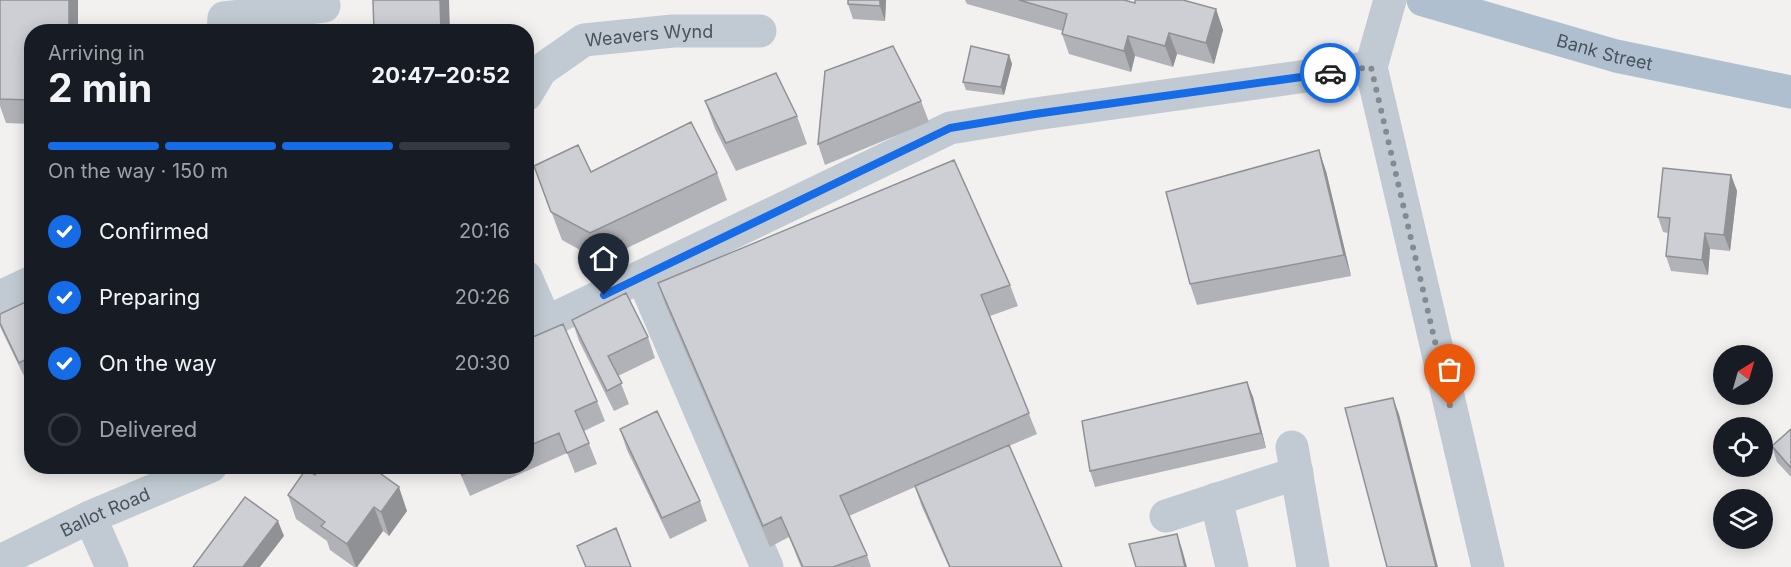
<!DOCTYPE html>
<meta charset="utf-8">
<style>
:root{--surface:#171b24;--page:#242831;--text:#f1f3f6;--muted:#9ea1a6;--line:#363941;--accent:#166be7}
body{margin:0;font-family:Inter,sans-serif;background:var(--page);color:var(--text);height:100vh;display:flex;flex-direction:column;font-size:22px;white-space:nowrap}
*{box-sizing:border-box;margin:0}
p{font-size:20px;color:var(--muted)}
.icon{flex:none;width:33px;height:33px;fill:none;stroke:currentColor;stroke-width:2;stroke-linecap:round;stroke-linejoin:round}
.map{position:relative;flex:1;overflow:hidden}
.side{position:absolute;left:24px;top:24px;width:510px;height:450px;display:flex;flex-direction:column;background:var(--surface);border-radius:24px;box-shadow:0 3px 15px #0003}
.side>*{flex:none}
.needle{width:39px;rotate:37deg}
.buttons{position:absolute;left:1713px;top:345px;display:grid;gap:12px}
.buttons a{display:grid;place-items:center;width:60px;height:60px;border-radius:50%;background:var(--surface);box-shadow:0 3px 15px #0003;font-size:30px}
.pin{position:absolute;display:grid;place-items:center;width:51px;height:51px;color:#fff;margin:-62px -26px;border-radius:50% 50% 50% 0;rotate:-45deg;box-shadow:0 0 6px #0007}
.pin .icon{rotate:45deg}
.courier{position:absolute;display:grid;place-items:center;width:60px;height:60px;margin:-30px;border:4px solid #166be7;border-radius:50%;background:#fff;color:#222;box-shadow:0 2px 8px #0007}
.head em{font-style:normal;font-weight:700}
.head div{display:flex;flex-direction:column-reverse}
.head{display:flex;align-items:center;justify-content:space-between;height:102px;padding:0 24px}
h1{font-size:39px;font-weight:700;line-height:45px}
.bar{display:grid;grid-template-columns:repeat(4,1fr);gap:9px 6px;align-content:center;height:72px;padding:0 24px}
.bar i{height:8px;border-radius:4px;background:var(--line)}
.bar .selected{background:var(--accent)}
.bar p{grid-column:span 4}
ol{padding:0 24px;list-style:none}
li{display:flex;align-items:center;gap:18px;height:66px}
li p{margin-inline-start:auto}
li .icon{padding:6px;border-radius:50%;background:var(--accent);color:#fff;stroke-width:4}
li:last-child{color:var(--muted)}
li i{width:33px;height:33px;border:3px solid var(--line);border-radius:50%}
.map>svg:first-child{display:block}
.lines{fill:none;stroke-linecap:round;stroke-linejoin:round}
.minor{stroke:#c1cad2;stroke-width:33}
.major{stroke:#b0bfcf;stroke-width:33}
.wall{fill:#b0b2b7}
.shaded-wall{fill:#909195}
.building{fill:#cdcfd5;stroke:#909195;stroke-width:1.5}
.done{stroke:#848a91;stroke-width:6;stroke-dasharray:0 10.8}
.route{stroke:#166be7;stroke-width:8}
.labels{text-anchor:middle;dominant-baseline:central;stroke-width:4.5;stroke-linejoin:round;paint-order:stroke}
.street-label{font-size:18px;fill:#48535e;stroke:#fff}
</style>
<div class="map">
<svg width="1791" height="567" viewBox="0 0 1791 567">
<rect width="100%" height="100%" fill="#f3f0f0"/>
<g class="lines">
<g class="minor">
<path d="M1390 0 1371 67 1488 567"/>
<path d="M223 32 224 18 324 6 323 0"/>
<path id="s1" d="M526 95 541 70 584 40 673 31H760"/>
<path d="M642 276 767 567"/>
<path d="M526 277 546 323"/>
<path d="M0 297 32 282"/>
<path d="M526 332 950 128 1035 114 1371 67"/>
<path d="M1292 447 1313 567"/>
<path d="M1216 499 1232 567"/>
<path d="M1166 516 1297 473"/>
<path d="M90 517 112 567"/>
<path id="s2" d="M0 561 90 517 211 466"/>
</g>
<path class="major" id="s3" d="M1423 0 1616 56 1791 92"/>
</g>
<path class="wall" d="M0 0H78V32H32V124L6 123 0 106Z
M886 0 885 21 853 19 848 4Z
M965 0H1125L1135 3 1216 9 1223 30 1214 64 1177 54 1173 67 1135 56 1131 72 1069 54 1062 34 1063 31 967 4Z
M1009 55 1012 64 1004 95 966 90 963 82Z
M705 101 797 116 807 144 736 171 715 129Z
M921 101 929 122 825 165 818 144Z
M534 166 591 172 717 173 727 200 600 261 562 240Z
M1326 171 1351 276 1197 305 1190 284Z
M1731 175 1737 191 1730 251 1710 249 1708 275 1671 271 1666 256 1668 233 1663 232 1658 217Z
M658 283 1010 285 1018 306 990 316 1037 434 1009 446 1062 567H949L922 507 915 487 849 516 867 555 871 567H801L789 537 770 547 665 304Z
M32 299V374L25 378 2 331 0 326V314Z
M572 320 648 337 655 358 618 376 629 404 614 411 579 341Z
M526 340 597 401 605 421 584 431 597 464 575 473 567 453 470 496 457 466H526Z
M1247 382 1253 397 1266 448 1095 487 1090 471Z
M620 429 700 501 707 521 670 539 627 450Z
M1791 429V477L1777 462 1772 446Z
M321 466H380L377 471 407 511 389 536 383 531 357 567H354L330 550 327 541 296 519 288 495 315 475Z"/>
<path class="shaded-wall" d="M69 0H78V32H69Z
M440 0H449L450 32H441Z
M880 0H886L885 21 880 6Z
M1216 9 1223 30 1214 64 1206 43Z
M1169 33 1177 54 1173 67 1165 46Z
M1128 36 1135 56 1131 72 1124 51Z
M1009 55 1012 64 1004 95 1001 87Z
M1319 150 1326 171 1351 276 1344 255Z
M1731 175 1737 191 1730 251 1724 235Z
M1705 233 1710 249 1708 275 1702 260Z
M1247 382 1253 397 1266 448 1261 433Z
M1393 398 1399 414 1438 567H1436Z
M362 466H380L368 483Z
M399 487 407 511 389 536 381 512Z
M374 507 383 531 357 567H356L347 544Z
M278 521 284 536 260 567H243Z
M1177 534 1182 549 1187 567H1185Z"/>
<path class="building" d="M0 0H69V32H32V100L0 99Z
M373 0H440L441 32H374Z
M848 0H880V6L848 4Z
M1019 0H1124L1135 3V0H1183L1216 9 1206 43 1169 33 1165 46 1128 36 1124 51 1062 34 1067 14Z
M893 46 921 101 818 144 825 71Z
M971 46 1009 55 1001 87 963 82Z
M776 73 797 116 726 143 705 101Z
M691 122 717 173 590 233 551 212 534 166 578 145 591 172Z
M1319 150 1344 255 1190 284 1166 192Z
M954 160 1010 285 981 295 1029 413 840 496 867 555 833 567H803L781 517 763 526 658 283Z
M1663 168 1731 175 1724 235 1705 233 1702 260 1666 256 1670 218 1658 217Z
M626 293 648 337 608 356 622 383 607 391 572 320Z
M32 299V356L19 363 0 323V314Z
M563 324 597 401 575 411 589 443 567 453 559 433 526 447V340Z
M1247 382 1261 433 1090 471 1082 421Z
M1393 398 1436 567H1387L1345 408Z
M657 411 700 501 662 518 620 429Z
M1791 429V468L1772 446Z
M1009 445 1062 567H950L915 486Z
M321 466H370L399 487 381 512 374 507 347 544 321 526 325 522 288 495 306 469 315 475Z
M458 466H482L462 475Z
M245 497 278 521 243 567H193Z
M616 528 631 567H586L577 546Z
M1177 534 1185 567H1136L1129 544Z"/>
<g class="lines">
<path class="done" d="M1330 73 1371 67 1450 406"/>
<path class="route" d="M604 295 950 128 1035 114 1330 73"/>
</g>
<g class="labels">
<g class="street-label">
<text stroke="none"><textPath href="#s1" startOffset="147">Weavers Wynd</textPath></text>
<text stroke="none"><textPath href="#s3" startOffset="189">Bank Street</textPath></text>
<text stroke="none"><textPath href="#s2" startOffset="116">Ballot Road</textPath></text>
</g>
</g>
</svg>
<div class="buttons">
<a><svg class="needle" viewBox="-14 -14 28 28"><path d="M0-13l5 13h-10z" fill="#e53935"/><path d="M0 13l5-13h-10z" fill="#9ea1a6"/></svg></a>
<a><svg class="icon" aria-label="locate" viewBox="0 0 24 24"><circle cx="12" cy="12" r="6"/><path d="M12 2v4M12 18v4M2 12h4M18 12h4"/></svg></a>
<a><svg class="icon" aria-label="layers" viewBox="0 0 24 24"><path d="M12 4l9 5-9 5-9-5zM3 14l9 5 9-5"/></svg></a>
</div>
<div class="pin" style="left:1450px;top:406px;background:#ea580c"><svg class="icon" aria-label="bag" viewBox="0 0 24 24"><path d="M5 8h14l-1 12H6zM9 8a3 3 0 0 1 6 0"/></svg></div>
<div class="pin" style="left:604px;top:295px;background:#1f2937"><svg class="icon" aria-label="home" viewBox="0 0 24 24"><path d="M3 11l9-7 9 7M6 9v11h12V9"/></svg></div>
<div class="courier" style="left:1330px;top:73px"><svg class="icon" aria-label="car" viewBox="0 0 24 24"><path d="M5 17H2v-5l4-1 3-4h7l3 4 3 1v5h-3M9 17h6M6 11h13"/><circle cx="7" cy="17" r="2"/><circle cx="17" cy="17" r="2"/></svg></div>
<section class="side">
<div class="head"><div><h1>2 min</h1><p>Arriving in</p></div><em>20:47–20:52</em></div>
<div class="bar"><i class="selected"></i><i class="selected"></i><i class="selected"></i><i></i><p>On the way · 150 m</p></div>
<ol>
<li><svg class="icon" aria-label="check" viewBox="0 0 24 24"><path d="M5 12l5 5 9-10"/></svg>Confirmed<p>20:16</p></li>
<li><svg class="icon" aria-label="check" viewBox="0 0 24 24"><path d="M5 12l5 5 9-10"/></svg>Preparing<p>20:26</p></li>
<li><svg class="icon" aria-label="check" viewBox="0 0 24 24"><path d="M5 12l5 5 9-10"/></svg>On the way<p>20:30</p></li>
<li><i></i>Delivered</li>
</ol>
</section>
</div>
